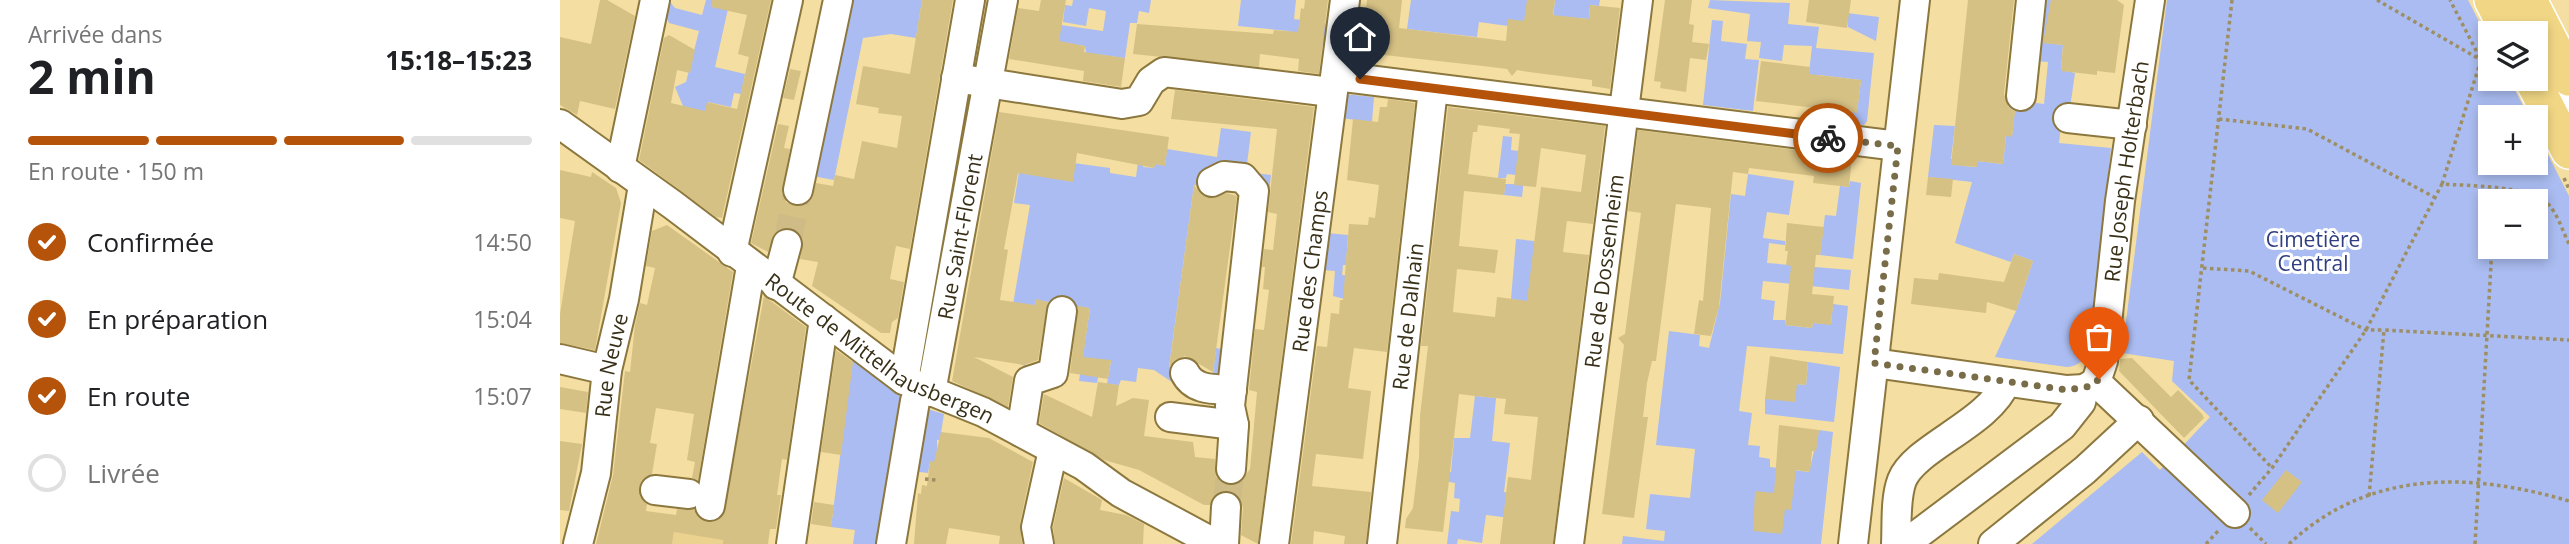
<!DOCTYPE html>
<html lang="fr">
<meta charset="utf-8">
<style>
:root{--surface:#fff;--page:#f6f6f6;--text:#202124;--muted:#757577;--line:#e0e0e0;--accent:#b45309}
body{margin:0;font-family:"Open Sans",sans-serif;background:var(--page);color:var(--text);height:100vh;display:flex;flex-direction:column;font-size:26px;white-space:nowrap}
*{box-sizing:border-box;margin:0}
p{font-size:23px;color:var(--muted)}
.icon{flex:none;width:38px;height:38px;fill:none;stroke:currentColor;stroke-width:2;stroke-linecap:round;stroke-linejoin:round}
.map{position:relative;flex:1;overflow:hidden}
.side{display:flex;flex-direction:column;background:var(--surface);width:560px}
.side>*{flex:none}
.controls{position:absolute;left:1918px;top:21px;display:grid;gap:14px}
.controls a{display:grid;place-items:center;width:70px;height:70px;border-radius:0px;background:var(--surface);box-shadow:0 4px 10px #0003;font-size:35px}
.pin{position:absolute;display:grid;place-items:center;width:60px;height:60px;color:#fff;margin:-72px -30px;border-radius:50% 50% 50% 0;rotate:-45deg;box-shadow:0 0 7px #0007}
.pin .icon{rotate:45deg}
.courier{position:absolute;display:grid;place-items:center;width:70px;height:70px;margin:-35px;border:5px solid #b45309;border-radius:50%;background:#fff;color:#222;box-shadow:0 2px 9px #0007}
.headline em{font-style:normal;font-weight:700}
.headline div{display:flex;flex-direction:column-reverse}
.headline{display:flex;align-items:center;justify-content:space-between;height:119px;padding:0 28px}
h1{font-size:46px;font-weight:700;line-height:52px}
.bar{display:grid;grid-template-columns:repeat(4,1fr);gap:10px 7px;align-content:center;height:84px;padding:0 28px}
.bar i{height:9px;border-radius:5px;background:var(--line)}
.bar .active{background:var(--accent)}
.bar p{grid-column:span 4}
ol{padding:0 28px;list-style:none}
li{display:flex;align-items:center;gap:21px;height:77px}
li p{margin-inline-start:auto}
li .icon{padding:7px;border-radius:50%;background:var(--accent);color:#fff;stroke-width:4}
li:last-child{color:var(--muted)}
li i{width:38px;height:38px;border:4px solid var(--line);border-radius:50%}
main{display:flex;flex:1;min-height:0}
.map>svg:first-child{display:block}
.built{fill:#ebd28f}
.green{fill:#aabcf1;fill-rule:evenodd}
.building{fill:#d6c185;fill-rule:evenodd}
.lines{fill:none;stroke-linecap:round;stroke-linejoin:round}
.minor-tunnel{stroke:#cebb86;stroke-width:28;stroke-dasharray:28 14;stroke-linecap:butt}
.minor-casing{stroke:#8c783f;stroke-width:32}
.major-casing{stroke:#fff;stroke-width:38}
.path{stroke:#9e8e63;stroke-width:3.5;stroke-dasharray:3.5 3.5;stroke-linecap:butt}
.minor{stroke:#fff;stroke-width:28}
.major{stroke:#f1d785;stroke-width:35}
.done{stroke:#796c48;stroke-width:7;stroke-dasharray:0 12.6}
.route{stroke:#b45309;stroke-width:9}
.labels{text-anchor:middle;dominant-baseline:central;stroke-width:6;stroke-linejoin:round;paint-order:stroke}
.street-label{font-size:21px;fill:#372f17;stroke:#fff}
.park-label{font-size:21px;fill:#2f3e80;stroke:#fff}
</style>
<main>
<section class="side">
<div class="headline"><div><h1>2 min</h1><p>Arrivée dans</p></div><em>15:18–15:23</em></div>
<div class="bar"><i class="active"></i><i class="active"></i><i class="active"></i><i></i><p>En route · 150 m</p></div>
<ol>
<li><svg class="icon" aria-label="check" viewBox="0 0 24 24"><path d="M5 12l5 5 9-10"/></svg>Confirmée<p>14:50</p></li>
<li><svg class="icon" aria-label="check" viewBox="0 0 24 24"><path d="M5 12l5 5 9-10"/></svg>En préparation<p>15:04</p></li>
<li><svg class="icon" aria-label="check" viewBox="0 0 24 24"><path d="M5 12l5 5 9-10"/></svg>En route<p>15:07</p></li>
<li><i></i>Livrée</li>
</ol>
</section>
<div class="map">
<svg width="2009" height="544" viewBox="0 0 2009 544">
<rect width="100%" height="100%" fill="#f4dea2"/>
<path class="built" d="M119 502 202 514 198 544H112Z"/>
<path class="green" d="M146 0H170L155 67 185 74 181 94 174 93 171 107 148 102 143 121 120 116 123 106 115 87 126 82 139 31 109 23 107 19 110 2 115 8 142 15Z
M284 0H362L356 38 331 34 303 38 274 180 247 175Z
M513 0H591L589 13 579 11 577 23H570L565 58 526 53 525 46 484 39 487 23 543 31 546 11 529 8 526 26 503 22 505 5 512 6Z
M681 0H736L734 19 767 24 765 46 729 41V31L678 26Z
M851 0H967L969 22 948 26 919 22 917 37 847 29Z
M995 0H1040L1039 6 1030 5 1029 19 1020 18 1019 21 993 18Z
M1150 0 1230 3 1228 24 1259 27 1256 48 1314 53 1307 121 1304 125 1276 122 1277 110 1297 112 1301 80 1259 75 1248 82 1252 46 1224 45 1222 61 1199 58 1201 42 1187 41 1190 14 1148 8Z
M1481 0H1491L1486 43 1503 45 1501 70 1515 73 1510 108H1503L1499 143 1551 148 1531 341C1528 355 1522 366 1507 367L1435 357 1456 311 1473 261 1454 254 1451 262 1395 243 1412 182 1368 177 1374 125 1395 126 1391 159 1403 160V166L1416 167 1417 161 1443 164 1446 136H1452L1455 110 1449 108 1450 100 1484 104 1488 62 1475 61Z
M1607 0H1908L1930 43V79H1949L1969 117H1930V163H1976V131L2009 196V544H1472L1582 452 1600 470 1650 417 1612 381 1614 361 1562 353ZM1930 201H1976V247H1930Z
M1287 13 1319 17 1316 41 1288 27Z
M1152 20 1163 21 1161 41 1187 44 1185 59 1199 60 1193 111 1143 105Z
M784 94 814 97 812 122 781 118Z
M661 128 691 132 686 172 711 175 709 192 634 185 609 367 653 374 656 348 666 350 662 377 627 392 594 370 578 368 576 382 561 380 559 385 547 384 551 361 541 360 537 383 519 381 530 309 476 300 465 366 444 357 470 205 454 203 459 172 502 180 506 162 550 168V173L576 177 578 162H584L583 167 594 168 595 164 605 165 607 149 657 157Z
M943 136 952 137 951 150 967 152 962 197 944 195 945 184H955L956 175 947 174 946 178H938Z
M1188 174 1234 181 1229 215 1207 212 1203 238 1225 241V245L1209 243 1207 263 1291 270 1289 290 1203 281 1201 299 1215 301 1213 320H1225V325L1252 328 1253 323 1271 324 1273 304 1288 306 1283 354 1187 346 1179 411 1192 413 1188 445 1200 446 1199 457 1210 459V467L1249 472 1259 430 1273 432 1261 544H1062L1063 536 1104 541 1105 531 1086 529 1090 494 1130 498 1135 449 1096 445 1109 331 1140 335 1139 346 1149 348 1160 303 1171 194 1185 196Z
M1290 181 1301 183 1293 259 1260 255 1265 215 1276 216 1280 186 1289 187Z
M767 233 788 235 786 265H783L782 275 804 278 792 301 773 296 775 271 763 270Z
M956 239 974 241 1001 307 951 299Z
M293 356 347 401 321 544H293L295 530 271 527Z
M1248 362 1280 367 1274 422 1205 414V399L1237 384 1246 385Z
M915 396 936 398 932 441 950 443 944 492 953 494 951 518 926 515 922 543 898 539 897 544H887L891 511 899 512 900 499 894 498 895 483 884 481V472H891L894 438H910Z
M361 407 384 414 380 440H377V462H370L368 473 352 471Z"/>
<path class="building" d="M40 0H47L75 16 55 109 20 101 17 115 0 105V37L31 44Z
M152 0H211L162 218 156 217 79 160 104 38 109 35 135 50 130 73 117 70 111 103 145 111 147 102 177 109 189 57 178 54 187 15 151 7Z
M362 0H393L350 249 336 246 330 279 344 282 338 318 332 322 330 333H321L252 286 258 262 240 259 243 240 238 232 231 228 216 232 208 252 191 243 218 124 229 126 224 148 230 149 222 194 226 202 235 206 250 202 256 183 273 186 275 175 294 179 302 141 337 148 342 116 318 113 319 108 296 104 303 66 350 74Z
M481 0H506L499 41 525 46 524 52 565 58 561 87 523 81 524 71 449 59 458 8 479 11Z
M745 0H768L759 74 738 71 739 59 700 54 699 67 573 54 577 24 713 34 714 30 738 32 741 8 744 9Z
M807 0H842L839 28 946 41 948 19 964 21 967 0H995L993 15 1029 19 1030 5 1060 8 1050 89 1032 86V80L969 72 957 70 952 76 947 69 923 66 815 54 809 60 802 49Z
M1105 0H1132L1129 24 1134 25 1132 42 1149 44 1146 60 1130 58 1126 92 1100 88 1101 82 1094 81Z
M1249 0H1291L1287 28 1246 22Z
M1408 0H1454L1444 94 1449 108 1455 111 1452 137 1446 136 1443 164 1417 161V167L1391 165Z
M1491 0H1557L1564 5 1555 73 1537 71V75L1501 71 1503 45 1483 43Z
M1201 61 1250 67 1249 74 1301 80 1297 113 1196 101Z
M230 69 241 71 234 100 223 98Z
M615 90 754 107 698 544 681 535 683 507 674 493 659 492 650 505H644L579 470 544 460 479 423 484 394 532 417 538 382 559 385 556 406 573 398 589 400 584 436 633 442 635 457 655 459 656 477 669 485 679 484 690 469 697 392 689 390 695 329 704 330 709 290 703 289 705 267H702L704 249 713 250 717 214 708 212 717 129 611 119Z
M828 99 855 103 827 352 794 348 788 388 811 391 803 459 756 454 752 486 811 492 806 544H784L785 536 754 531 753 544H731L757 346 767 347 771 313 779 314 780 300H783L789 224 808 225 809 217 815 218 819 185 787 180 793 119 818 122 820 107H827Z
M888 107 1045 126 1033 224 1007 221 1003 252 1029 255 993 544H940L948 477 971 480 978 417 944 414 946 399 915 396 899 394 883 532 845 528 846 519 853 508 859 457 860 416 868 346H861ZM918 125 950 129 949 133 960 134 954 185 976 187 981 148 1026 155 1021 192 981 187 967 301 937 297 935 317 893 312 897 269 935 273 938 250 899 246 904 191 944 195 946 179 908 174 913 132H917Z
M439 112 609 137 605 166 595 164 594 168 517 153 513 182 458 173 444 249 448 250 440 300 475 305 476 299 488 302 478 360 464 365 414 357 453 377 448 407 392 381Z
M1078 130 1292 157 1289 187 1253 183 1254 176 1189 168 1188 174 1173 172 1159 307 1151 336 1134 334 1139 300 1143 301 1151 208 1116 204 1096 361H1092L1087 383 1083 417H1088L1074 518 1042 514 1064 345 1058 338 1065 334 1081 213 1068 211Z
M0 170 31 177 32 172 56 188 61 203 35 350 0 343V314L15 221 0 218Z
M1368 177 1393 179 1391 197 1366 195Z
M634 185 642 195 650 198 667 193 677 196 653 372 625 356 615 360 609 368Z
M1227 223 1264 227 1260 255H1256L1252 294 1274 296 1271 325 1253 323 1252 328 1225 325 1231 266 1226 265 1228 251H1225Z
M107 225 173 272 138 480 132 478 135 462 127 460 134 414 96 408 90 443 97 444 92 474 81 481 80 496 87 504 86 511 116 515 117 509 134 510 139 518 148 522 163 516 204 296 246 327 227 460 222 459 217 495H221L216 529H210L208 544H163V540L114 532 112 544H36L53 475 65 371 70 372 75 325 80 303 87 305 95 268 86 266 92 231Z
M1454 254 1473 261 1456 311 1427 302 1426 313 1351 304 1354 278 1378 280 1379 273 1444 282Z
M518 306 530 308 523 357 551 360 548 379 510 373Z
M276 350 293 362 281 455 261 452Z
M1210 356 1248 362 1246 385 1237 384 1235 402 1205 399Z
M1572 358 1611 397 1618 390 1642 414 1644 418 1624 438 1559 371 1560 359Z
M0 387 28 392 26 413 0 409Z
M1219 425 1259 430 1256 452 1252 451 1250 472 1236 470 1231 510 1225 509 1222 534 1193 531 1195 491 1214 493Z
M381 432 429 438 473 462 460 523 462 544H439L440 536 389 528 386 544H354L358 493 361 494 362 485 367 486 370 461 374 462Z
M0 441 22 444 9 511 0 510Z
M1726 470 1742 482 1718 513 1702 500Z
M504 478 542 500 540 510 566 515 584 524 583 544H495L493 527Z
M254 502 274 505 271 527 251 524Z"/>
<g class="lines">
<path class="minor-tunnel" d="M227 244 238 190
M666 507 671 469"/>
<g class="minor-casing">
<g id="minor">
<path d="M1976 52 2000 98"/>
<path d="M776 76 1338 146"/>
<path d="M396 78 562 104 579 101 591 81 604 72 771 92"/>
<path d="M1461 96 1471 0"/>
<path d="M1508 118 1572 125"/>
<path id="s1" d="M0 124 113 205 344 380 423 412 524 466 561 493 656 544"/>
<path d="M60 168 95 0"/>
<path d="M652 182 664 176 683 178 694 191 670 406 674 425 671 469"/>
<path d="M238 190 278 0"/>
<path d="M172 252 228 0"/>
<path d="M216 285 227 244"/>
<path d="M0 359 47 370"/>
<path id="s2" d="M1314 363 1507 390 1524 389 1536 382 1543 361 1560 201 1590 0"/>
<path d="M625 373C634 391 655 389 672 390"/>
<path d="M344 380 410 0"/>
<path d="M1536 382 1675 513"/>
<path id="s3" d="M371 392 443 0"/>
<path d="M610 417 674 425"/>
<path d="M461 432 469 381 493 373 502 311"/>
<path d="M95 490 129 494"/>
<path d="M150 506 191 266"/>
<path id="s4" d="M18 544 36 473 47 370 64 299 83 185"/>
<path d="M231 544 264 319"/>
<path d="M331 544 355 401"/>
<path d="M479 544 476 527 493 450"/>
<path d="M664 544 666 507"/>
<path id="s5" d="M714 544 785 0"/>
<path id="s6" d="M822 544 873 89"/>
<path id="s7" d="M1009 544 1078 0"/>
<path d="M1293 544 1355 0"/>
<path d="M1336 544C1337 524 1335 498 1342 480 1355 447 1429 424 1446 382"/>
<path d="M1345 544 1502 426 1521 402 1524 389"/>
<path d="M1433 544 1525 470 1579 420"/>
</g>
</g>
<g class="major-casing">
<path id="major" d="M1932 0 1949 33
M1969 0 2009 78
M1972 79 2009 151"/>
</g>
<path class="path" d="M1672 0 1629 380 1712 468
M1817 0 1921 60
M1659 119 1747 129 1874 197
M2004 178 2009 189
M1882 184 1921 60 1890 0
M1934 201 1935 188
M1643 268 1689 271 1806 330H1824
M365 479 376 480
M1689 495 1712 468 1806 330 1882 184C1908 186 1971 185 1989 205 1998 215 2003 232 2009 244
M1809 496 1824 330 2009 340
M1690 528 1706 544
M1646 544 1659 530
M1729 544C1809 469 1910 472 2009 501
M1915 544 1932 247"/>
<use href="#minor" class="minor"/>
<use href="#major" class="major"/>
</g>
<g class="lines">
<path class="done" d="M1268 138 1338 146 1314 363 1507 390 1532 386 1539 379"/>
<path class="route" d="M800 79 1268 138"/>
</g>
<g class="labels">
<g class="street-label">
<text stroke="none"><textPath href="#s2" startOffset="439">Rue Joseph Holterbach</textPath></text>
<text stroke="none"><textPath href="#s3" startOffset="158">Rue Saint-Florent</textPath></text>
<text stroke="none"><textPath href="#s5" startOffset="275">Rue des Champs</textPath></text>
<text stroke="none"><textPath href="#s7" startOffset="275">Rue de Dossenheim</textPath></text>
<text stroke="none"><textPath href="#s6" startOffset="229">Rue de Dalhain</textPath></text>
<text stroke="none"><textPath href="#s1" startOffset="392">Route de Mittelhausbergen</textPath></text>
<text stroke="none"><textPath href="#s4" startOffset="182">Rue Neuve</textPath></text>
</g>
<g class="park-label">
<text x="1753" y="239">Cimetière<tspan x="1753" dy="24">Central</tspan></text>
</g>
</g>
</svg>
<div class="controls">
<a><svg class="icon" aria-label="layers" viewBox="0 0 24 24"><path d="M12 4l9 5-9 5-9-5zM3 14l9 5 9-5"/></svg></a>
<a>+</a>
<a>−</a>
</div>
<div class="pin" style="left:1539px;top:379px;background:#ea580c"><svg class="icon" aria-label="bag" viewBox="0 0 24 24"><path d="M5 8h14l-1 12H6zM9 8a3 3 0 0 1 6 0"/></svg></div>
<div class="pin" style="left:800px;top:79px;background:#1f2937"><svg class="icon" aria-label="home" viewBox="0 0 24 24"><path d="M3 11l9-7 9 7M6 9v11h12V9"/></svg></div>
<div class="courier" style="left:1268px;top:138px"><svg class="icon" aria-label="bike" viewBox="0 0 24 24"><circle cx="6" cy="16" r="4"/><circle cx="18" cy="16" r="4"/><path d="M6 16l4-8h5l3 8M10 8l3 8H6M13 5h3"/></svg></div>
</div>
</main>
